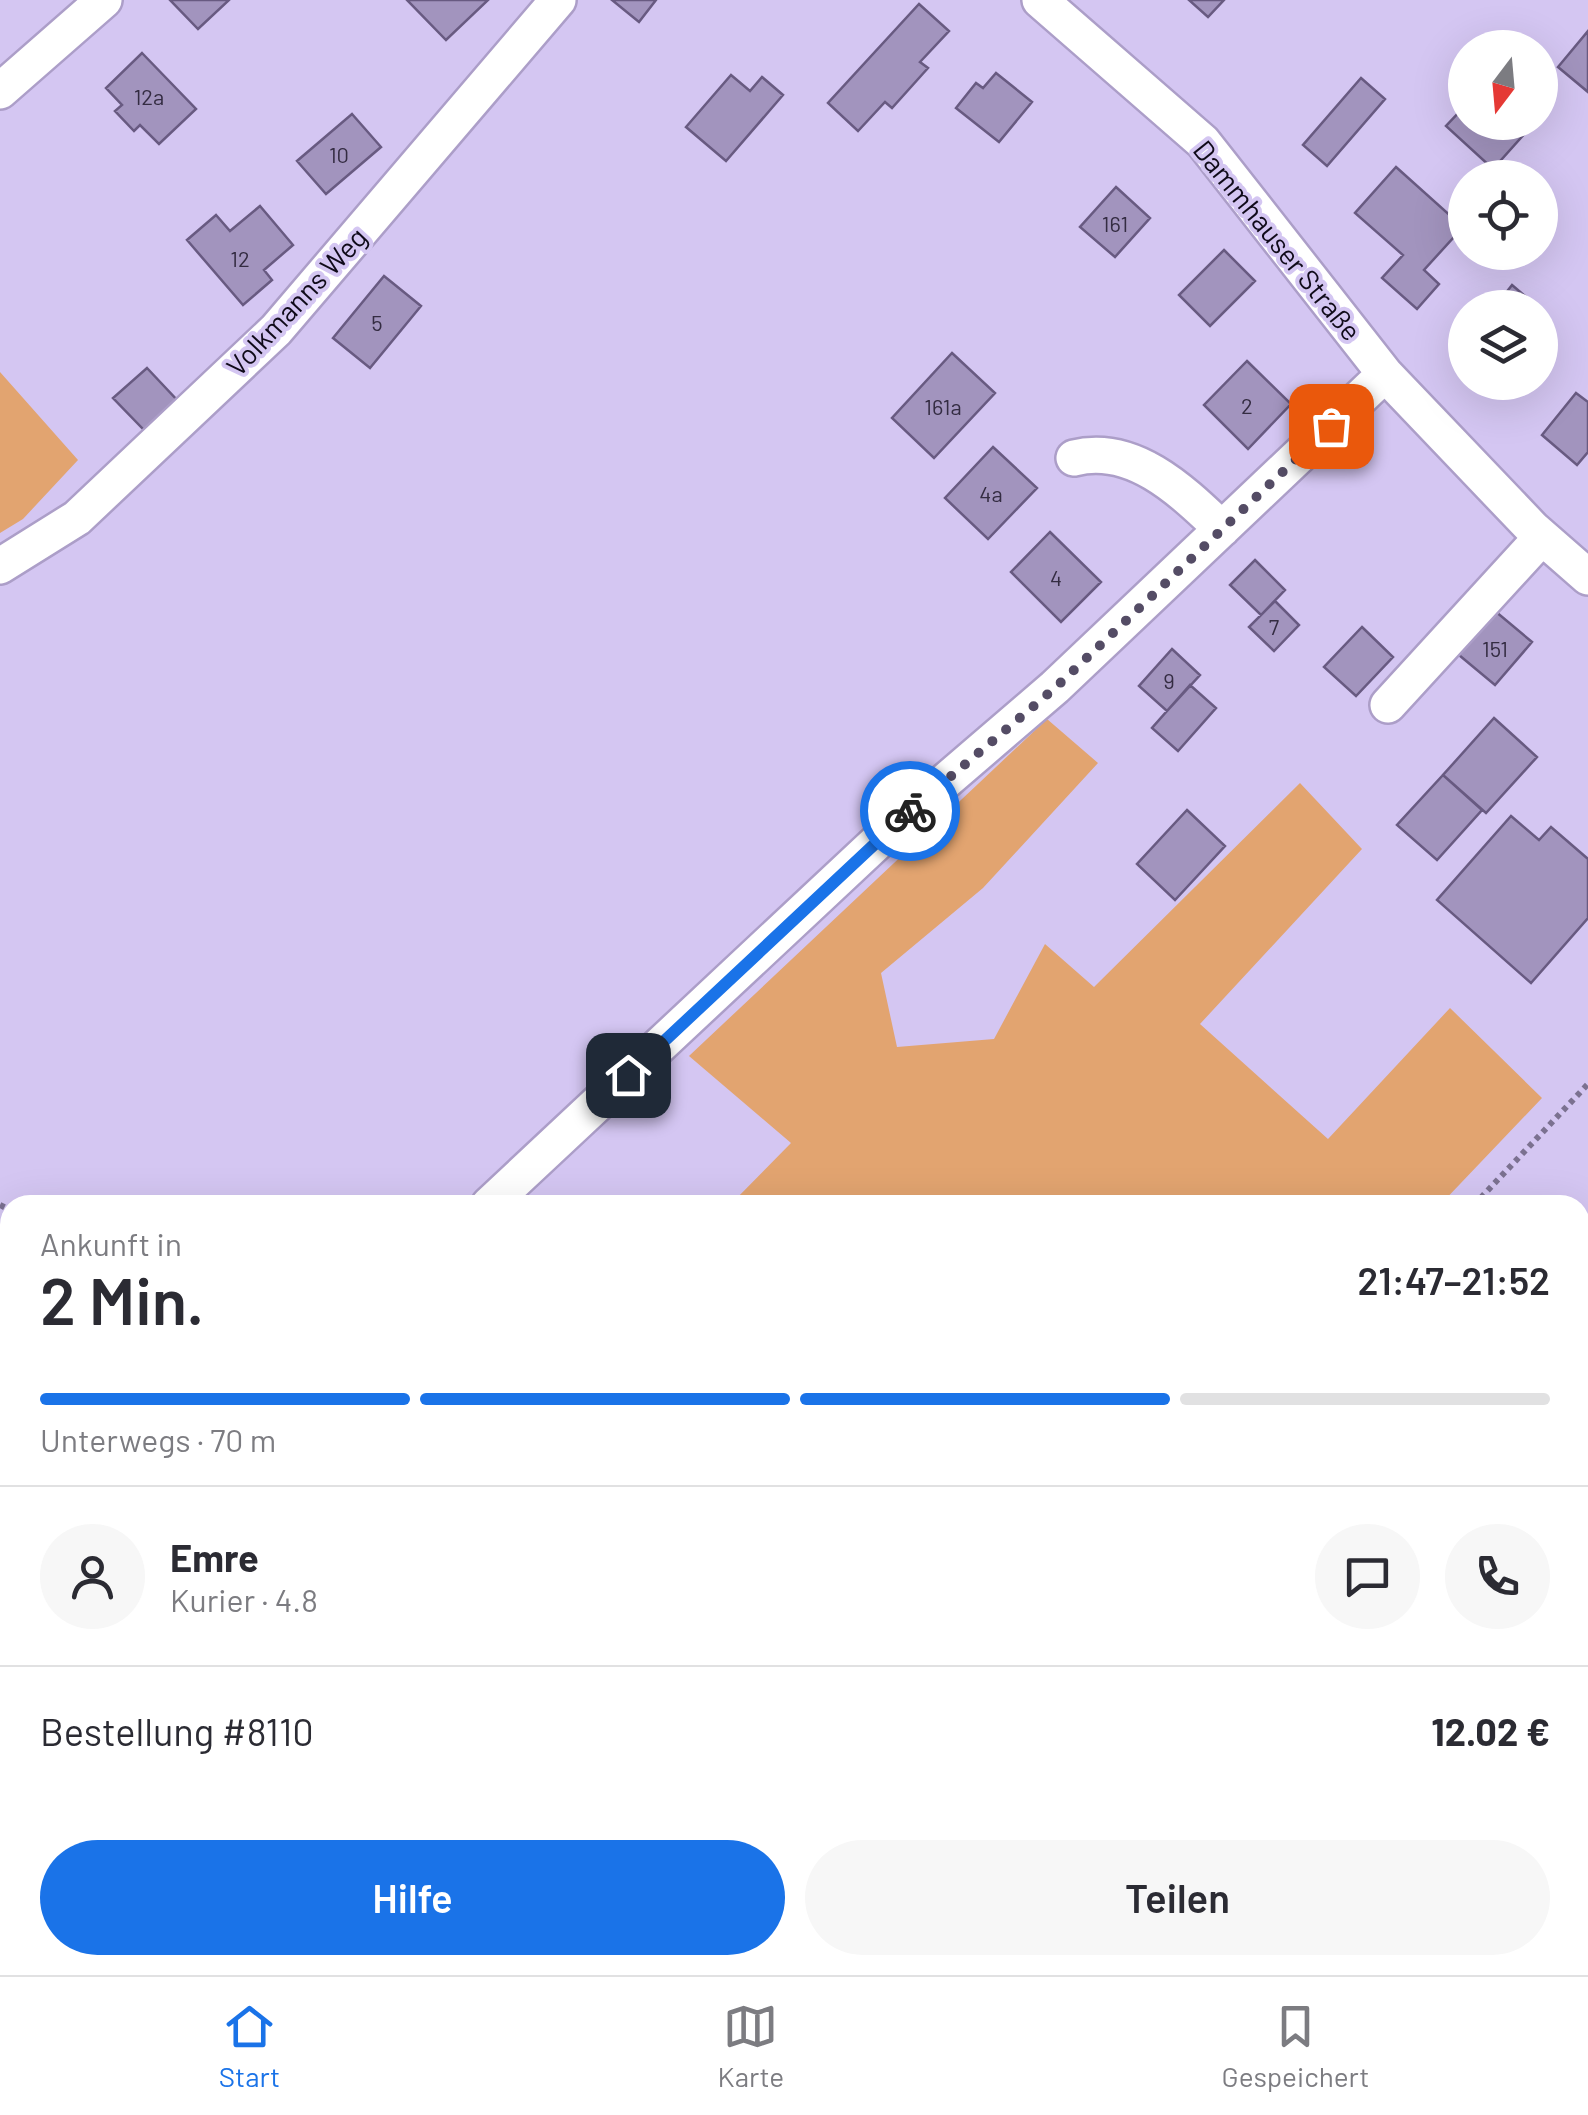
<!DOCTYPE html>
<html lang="de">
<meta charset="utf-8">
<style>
:root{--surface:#fff;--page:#f7f7f7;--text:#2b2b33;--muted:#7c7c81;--line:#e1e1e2;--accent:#1a73e8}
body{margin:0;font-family:Barlow,sans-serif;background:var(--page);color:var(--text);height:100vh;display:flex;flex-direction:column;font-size:38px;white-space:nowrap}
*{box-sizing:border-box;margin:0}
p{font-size:32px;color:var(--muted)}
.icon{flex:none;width:55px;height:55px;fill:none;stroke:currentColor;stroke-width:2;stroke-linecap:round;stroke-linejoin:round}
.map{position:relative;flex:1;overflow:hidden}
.sheet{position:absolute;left:0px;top:1195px;width:1590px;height:780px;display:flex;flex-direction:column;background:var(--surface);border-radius:30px 30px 0 0;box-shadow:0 10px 40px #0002}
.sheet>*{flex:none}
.needle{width:65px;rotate:196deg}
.fabs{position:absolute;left:1448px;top:30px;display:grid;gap:20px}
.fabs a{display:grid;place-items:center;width:110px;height:110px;border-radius:50%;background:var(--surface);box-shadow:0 10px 40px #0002;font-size:50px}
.pin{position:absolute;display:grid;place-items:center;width:85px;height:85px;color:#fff;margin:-42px;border-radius:20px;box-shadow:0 5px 15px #0006}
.courier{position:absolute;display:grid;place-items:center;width:100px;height:100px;margin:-50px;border:8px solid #1a73e8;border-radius:50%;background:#fff;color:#222;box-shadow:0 2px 12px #0007}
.headline em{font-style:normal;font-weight:600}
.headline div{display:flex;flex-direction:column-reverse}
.headline{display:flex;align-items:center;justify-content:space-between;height:170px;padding:0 40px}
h1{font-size:65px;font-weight:600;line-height:75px}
.bar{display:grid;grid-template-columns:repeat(4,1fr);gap:15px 10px;align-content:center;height:120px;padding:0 40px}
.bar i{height:12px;border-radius:8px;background:var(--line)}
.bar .active{background:var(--accent)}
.bar p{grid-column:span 4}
.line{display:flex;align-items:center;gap:25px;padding:0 40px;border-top:2px solid var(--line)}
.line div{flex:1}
.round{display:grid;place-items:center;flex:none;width:105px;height:105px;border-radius:52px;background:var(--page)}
.button{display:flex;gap:20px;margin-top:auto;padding:20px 40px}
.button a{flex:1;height:115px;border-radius:60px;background:var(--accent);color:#fff;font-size:40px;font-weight:600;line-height:115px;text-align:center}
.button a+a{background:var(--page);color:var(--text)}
.dock{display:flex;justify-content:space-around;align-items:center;height:140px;border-top:2px solid var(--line);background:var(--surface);font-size:28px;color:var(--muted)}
.dock a{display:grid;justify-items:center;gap:5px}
.dock .active{color:var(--accent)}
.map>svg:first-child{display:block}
.green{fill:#e2a470}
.forest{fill:#c27835}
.building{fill:#a294be;stroke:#685a81;stroke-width:2.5}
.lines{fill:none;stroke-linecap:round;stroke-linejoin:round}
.minor-casing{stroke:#ac9ec8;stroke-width:40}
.path{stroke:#7b7190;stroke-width:6;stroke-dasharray:5 5;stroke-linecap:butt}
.minor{stroke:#fff;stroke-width:35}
.done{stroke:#544c65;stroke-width:10;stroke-dasharray:0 18}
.route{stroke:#1a73e8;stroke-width:12}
.labels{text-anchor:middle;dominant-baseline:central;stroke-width:8;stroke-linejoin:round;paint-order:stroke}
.number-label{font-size:22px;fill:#342c42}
.street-label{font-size:28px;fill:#0f0a19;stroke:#d4c6f2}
</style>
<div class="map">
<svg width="1588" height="1975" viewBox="0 0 1588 1975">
<rect width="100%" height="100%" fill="#d4c6f2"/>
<path class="green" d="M0 372 78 460 23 519 0 533Z
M1047 719 1098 763 983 888 881 973 897 1047 994 1039 1045 944 1094 987 1300 783 1362 849 1200 1024 1328 1139 1450 1008 1542 1098 1440 1205H730L791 1143 689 1056Z"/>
<path class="forest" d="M10 1661V1805L0 1814V1670Z"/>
<path class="building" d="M170 0H229L198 29Z
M407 0H488L446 40Z
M612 0H656L639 22Z
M1189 0H1224L1208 17Z
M919 4 949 31 920 62 928 68 892 108 885 102 858 131 828 103Z
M1588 31V92L1558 67Z
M142 53 196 109 159 144 140 125 134 131 115 111 122 105 106 88Z
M996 73 1032 102 999 142 956 108 976 83 983 88Z
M731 75 750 91 762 77 783 95 726 161 686 127Z
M1361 78 1385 99 1327 166 1303 145Z
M1465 106V122H1535L1493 169 1446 126Z
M352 114 381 147 326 194 297 161Z
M1396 167 1463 227 1424 270 1439 284 1417 309 1382 278 1403 255 1355 213Z
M1116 187 1150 218 1115 257 1080 227Z
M260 206 293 245 264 270 272 280 243 305 187 240 216 215 230 231Z
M1224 250 1255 281 1210 326 1179 295Z
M384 276 421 306 370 368 333 338Z
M1512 285 1539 308H1494Z
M952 353 995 393 934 458 892 418Z
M1247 361 1291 404 1248 449 1204 405Z
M147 368 177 400 144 430 113 398Z
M1576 393 1588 402V452L1577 465 1542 435Z
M993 447 1037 488 988 539 945 498Z
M1050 532 1101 582 1061 622 1011 572Z
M1255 560 1285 590 1261 615 1230 585Z
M1275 601 1299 625 1274 651 1249 627Z
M1495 611 1532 642 1495 685 1459 655Z
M1362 627 1393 657 1356 696 1324 667Z
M1172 649 1200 675 1167 711 1139 686Z
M1190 685 1216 708 1178 751 1152 728Z
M1494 718 1537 757 1486 813 1443 775Z
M1443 775 1482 810 1437 860 1397 825Z
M1187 810 1225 846 1175 900 1137 864Z
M1511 816 1539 840 1551 827 1588 859V918L1531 983 1437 900Z
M1588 1417V1495L1581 1503 1580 1426Z"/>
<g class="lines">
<g class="minor-casing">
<path id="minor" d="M1040 0 1203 142 1385 374 1533 529 1588 577
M0 91 104 0
M1074 458C1133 443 1182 491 1222 529
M0 566 77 518 276 330 558 0
M1388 705 1542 537
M489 1205 906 815 1055 687 1385 374
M0 1651 10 1642"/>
</g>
<path class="path" d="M0 1205 10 1210
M1474 1205 1588 1084
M750 1975 759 1965"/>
<use href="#minor" class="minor"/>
</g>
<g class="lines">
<path class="done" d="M910 811 1055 688 1331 426"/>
<path class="route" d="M628 1075 910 811"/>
</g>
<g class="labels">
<g class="number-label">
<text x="149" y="96">12a</text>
<text x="339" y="154">10</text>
<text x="1115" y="223">161</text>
<text x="240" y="258">12</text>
<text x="377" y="322">5</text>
<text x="1247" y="405">2</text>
<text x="943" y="406">161a</text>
<text x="991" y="493">4a</text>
<text x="1056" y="577">4</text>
<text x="1274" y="626">7</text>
<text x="1495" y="648">151</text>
<text x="1169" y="680">9</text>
</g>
<g class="street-label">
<text transform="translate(1278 240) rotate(51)">Dammhauser Straße</text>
<text transform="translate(296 301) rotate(-47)">Volkmanns Weg</text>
</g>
</g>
</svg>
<div class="fabs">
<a><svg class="needle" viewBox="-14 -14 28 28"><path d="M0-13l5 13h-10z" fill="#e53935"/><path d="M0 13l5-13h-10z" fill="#7c7c81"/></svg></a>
<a><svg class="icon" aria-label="locate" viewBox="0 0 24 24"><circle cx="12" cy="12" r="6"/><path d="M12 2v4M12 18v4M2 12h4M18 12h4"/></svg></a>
<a><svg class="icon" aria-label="layers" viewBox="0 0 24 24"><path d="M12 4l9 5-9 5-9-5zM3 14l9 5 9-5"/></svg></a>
</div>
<div class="pin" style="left:1331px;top:426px;background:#ea580c"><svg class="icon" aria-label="bag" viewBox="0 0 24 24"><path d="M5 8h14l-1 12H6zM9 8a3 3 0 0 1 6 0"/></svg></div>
<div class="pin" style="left:628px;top:1075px;background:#1f2937"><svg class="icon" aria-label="home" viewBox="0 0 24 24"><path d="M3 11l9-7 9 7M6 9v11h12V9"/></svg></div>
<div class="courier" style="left:910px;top:811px"><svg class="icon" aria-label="bike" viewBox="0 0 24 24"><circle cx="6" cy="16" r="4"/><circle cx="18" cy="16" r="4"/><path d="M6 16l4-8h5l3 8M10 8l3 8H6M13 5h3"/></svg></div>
<section class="sheet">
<div class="headline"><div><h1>2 Min.</h1><p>Ankunft in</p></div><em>21:47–21:52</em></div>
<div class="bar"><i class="active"></i><i class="active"></i><i class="active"></i><i></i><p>Unterwegs · 70 m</p></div>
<div class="line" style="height:180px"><a class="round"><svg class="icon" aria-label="person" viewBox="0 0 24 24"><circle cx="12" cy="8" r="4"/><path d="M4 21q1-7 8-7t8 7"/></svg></a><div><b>Emre</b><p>Kurier · 4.8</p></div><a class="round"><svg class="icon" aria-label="chat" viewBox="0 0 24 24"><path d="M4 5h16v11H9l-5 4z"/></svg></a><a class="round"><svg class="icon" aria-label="phone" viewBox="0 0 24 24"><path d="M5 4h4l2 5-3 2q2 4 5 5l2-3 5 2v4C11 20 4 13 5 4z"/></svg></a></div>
<div class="line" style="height:130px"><div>Bestellung #8110</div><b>12.02 €</b></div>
<div class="button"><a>Hilfe</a><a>Teilen</a></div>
</section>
</div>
<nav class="dock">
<a class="active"><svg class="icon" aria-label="home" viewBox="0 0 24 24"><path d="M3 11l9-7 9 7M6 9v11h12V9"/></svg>Start</a>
<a><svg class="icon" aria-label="map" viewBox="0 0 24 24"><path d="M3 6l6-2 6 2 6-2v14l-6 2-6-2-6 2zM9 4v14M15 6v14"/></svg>Karte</a>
<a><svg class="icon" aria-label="saved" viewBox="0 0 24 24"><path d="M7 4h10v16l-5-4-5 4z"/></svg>Gespeichert</a>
</nav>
